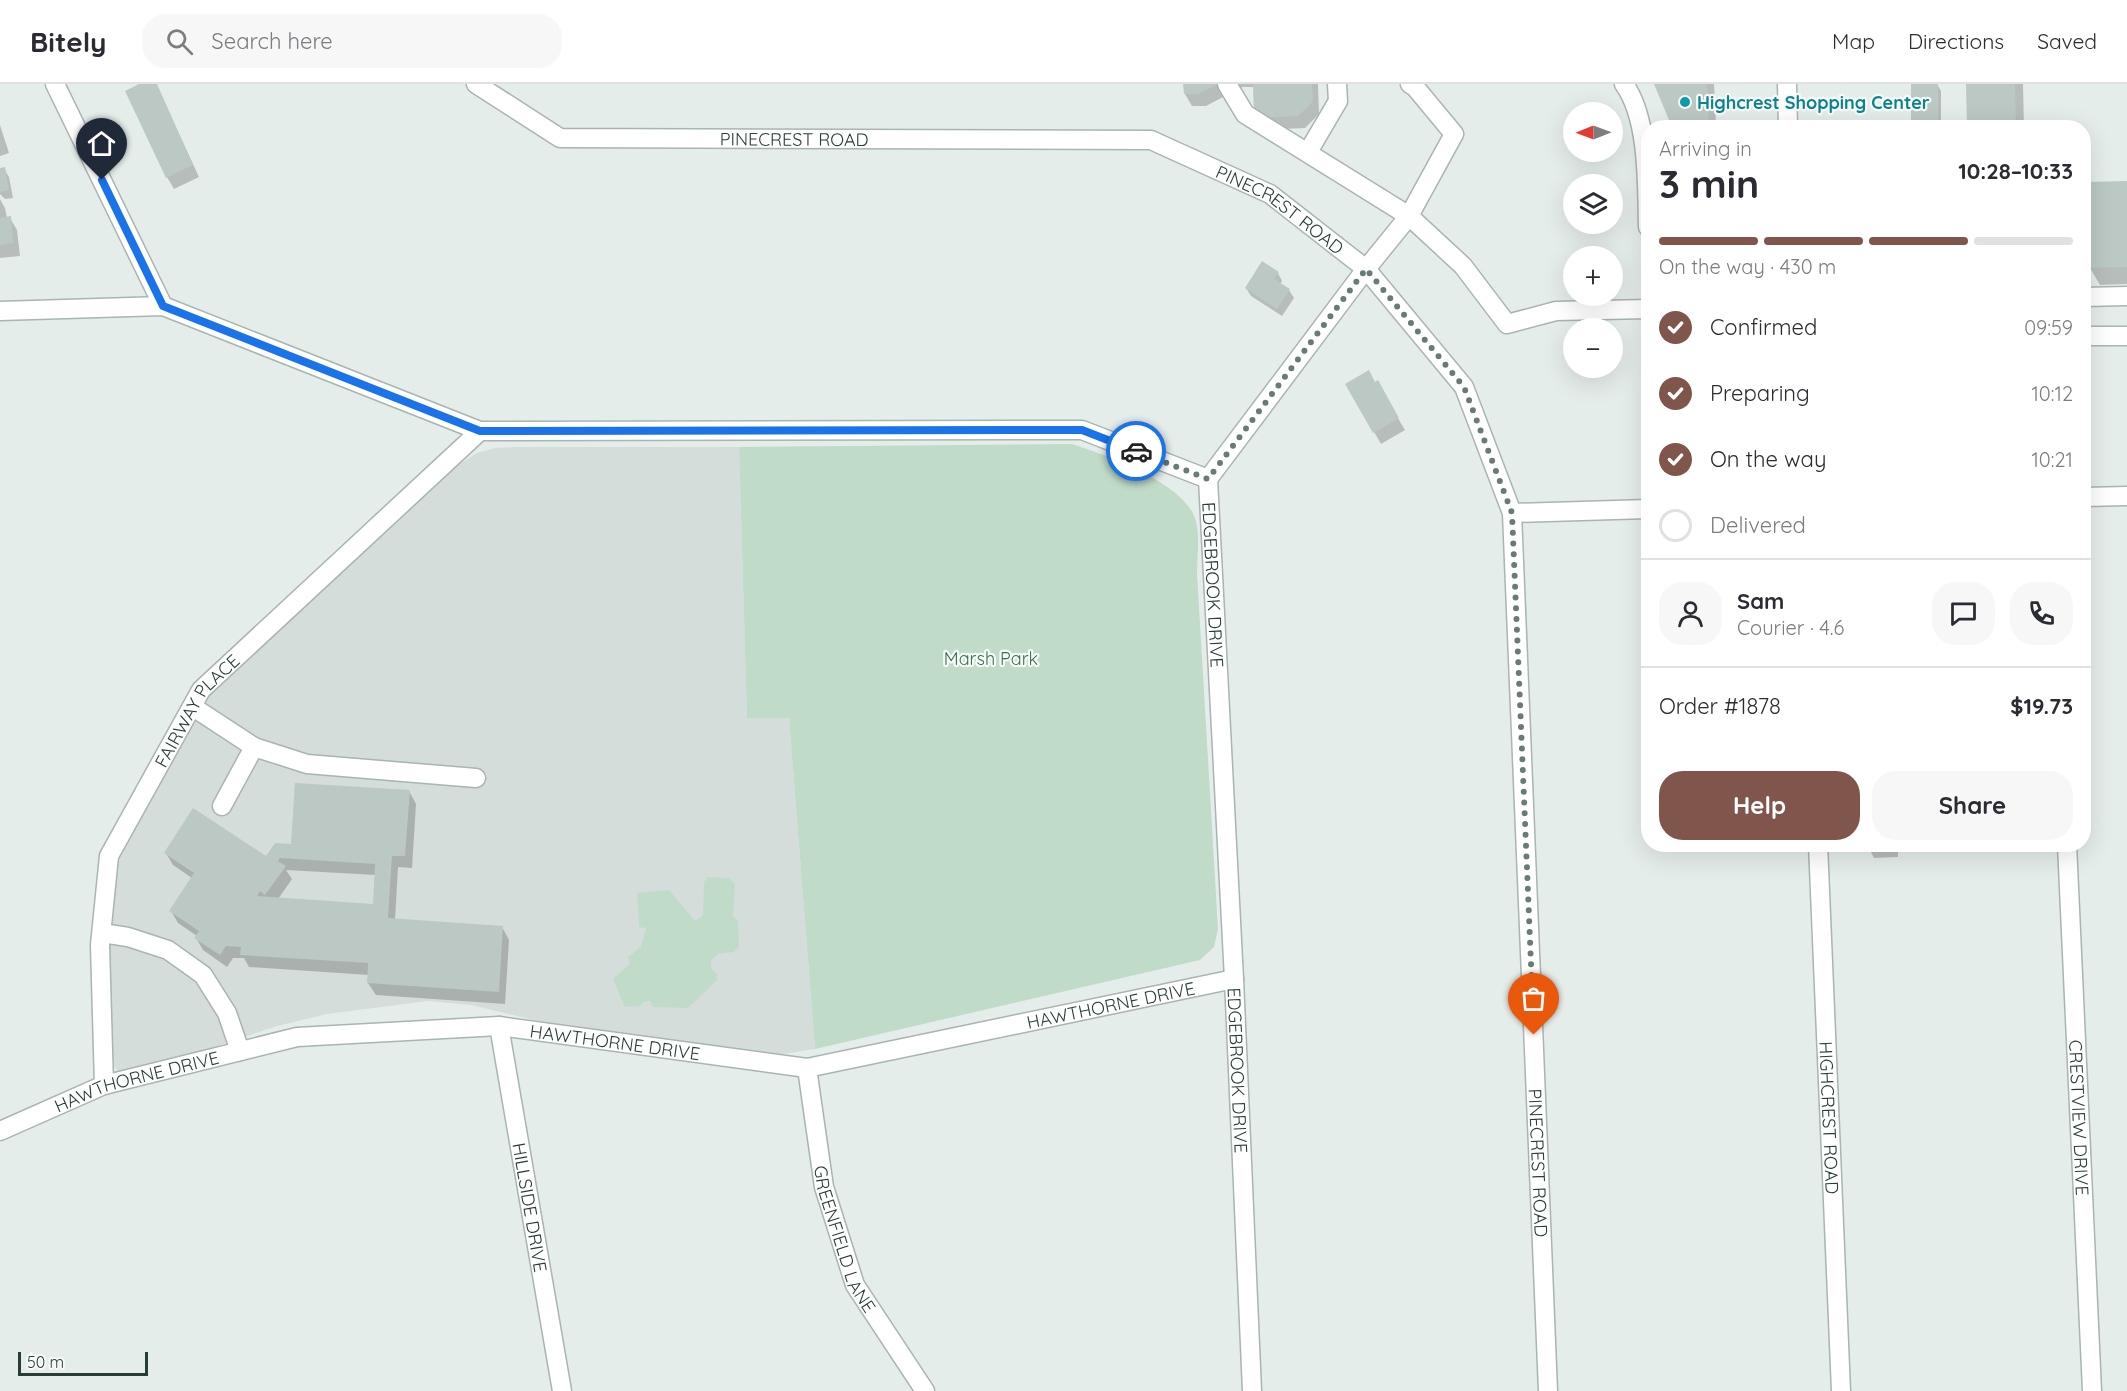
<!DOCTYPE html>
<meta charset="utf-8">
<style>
:root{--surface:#fff;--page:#f7f7f7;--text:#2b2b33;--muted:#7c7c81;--line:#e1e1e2;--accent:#7f554c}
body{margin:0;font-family:Quicksand,sans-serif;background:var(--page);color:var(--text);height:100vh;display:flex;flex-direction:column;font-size:22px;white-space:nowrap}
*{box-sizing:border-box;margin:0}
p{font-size:20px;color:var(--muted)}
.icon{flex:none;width:33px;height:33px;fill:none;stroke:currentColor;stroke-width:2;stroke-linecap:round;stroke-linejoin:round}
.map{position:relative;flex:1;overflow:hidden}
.panel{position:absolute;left:1641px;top:36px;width:450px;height:732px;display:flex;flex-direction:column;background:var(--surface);border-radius:24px;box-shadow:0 6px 24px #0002}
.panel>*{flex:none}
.needle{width:39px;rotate:269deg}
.buttons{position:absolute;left:1563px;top:18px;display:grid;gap:12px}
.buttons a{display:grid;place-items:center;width:60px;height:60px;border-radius:50%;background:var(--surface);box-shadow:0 6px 24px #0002;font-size:30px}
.scale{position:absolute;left:18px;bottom:15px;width:130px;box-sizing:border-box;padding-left:6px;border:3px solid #263e37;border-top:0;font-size:16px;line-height:21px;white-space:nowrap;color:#263e37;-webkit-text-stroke:4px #f6faf8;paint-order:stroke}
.pin{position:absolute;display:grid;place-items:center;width:51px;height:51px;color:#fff;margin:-62px -26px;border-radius:50% 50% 50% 0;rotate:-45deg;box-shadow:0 0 6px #0007}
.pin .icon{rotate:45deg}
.courier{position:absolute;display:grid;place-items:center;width:60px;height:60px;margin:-30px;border:4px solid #1a73e8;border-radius:50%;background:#fff;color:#222;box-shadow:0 2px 8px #0007}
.headline em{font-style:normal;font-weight:700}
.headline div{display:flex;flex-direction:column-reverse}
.headline{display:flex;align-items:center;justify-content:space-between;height:102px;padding:0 18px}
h1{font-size:39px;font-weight:700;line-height:45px}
.bar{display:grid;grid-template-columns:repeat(4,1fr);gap:9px 6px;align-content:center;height:72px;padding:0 18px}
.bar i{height:8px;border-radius:4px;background:var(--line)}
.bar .selected{background:var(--accent)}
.bar p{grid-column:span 4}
.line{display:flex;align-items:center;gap:15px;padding:0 18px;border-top:2px solid var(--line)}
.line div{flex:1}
.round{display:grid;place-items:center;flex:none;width:63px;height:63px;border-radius:24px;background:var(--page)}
ol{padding:0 18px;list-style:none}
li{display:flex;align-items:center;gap:18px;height:66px}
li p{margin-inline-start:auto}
li .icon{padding:6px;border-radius:50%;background:var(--accent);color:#fff;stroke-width:4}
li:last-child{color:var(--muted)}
li i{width:33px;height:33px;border:3px solid var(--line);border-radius:50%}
.button{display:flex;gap:12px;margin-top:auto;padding:12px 18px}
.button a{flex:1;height:69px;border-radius:24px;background:var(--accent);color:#fff;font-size:24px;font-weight:700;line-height:69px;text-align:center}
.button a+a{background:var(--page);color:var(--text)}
header{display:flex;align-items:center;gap:36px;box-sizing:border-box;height:84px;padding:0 30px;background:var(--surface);border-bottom:2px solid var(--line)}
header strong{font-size:28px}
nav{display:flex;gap:33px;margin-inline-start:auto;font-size:21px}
.search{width:420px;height:54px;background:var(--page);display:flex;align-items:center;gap:15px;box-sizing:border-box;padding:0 21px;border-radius:24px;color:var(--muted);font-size:22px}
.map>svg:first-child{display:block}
.built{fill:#d4ddd9}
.green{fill:#c0dcc8}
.shadow{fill:#0003;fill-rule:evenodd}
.building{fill:#bbc8c3;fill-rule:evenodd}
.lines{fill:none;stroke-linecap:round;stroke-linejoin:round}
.minor-casing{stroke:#a8b5b1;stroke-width:21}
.minor{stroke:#fff;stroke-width:18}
.done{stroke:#697b76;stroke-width:6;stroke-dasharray:0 10.8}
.route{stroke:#1a73e8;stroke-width:8}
.culture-dot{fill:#0f9aa8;stroke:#f6faf8;stroke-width:2}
.labels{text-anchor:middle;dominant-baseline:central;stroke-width:4.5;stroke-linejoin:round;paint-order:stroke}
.culture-label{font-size:18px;font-weight:bold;fill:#0d838f;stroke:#f6faf8;text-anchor:start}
.street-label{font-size:18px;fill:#263e37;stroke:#f6faf8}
.park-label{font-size:18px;fill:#33724b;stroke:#f6faf8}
</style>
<header>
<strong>Bitely</strong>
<div class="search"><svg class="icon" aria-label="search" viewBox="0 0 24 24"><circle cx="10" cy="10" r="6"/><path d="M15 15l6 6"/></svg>Search here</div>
<nav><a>Map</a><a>Directions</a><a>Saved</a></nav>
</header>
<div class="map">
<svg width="2127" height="1307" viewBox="0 0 2127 1307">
<rect width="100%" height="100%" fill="#e5edea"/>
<path class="built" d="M516 363H739L747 634H789L815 965 783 970H755L567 944 471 921 428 917 327 930 277 942 129 992 120 990 114 982 109 967 107 830 113 796 126 756 201 623 210 610 455 383 477 369 495 364Z"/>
<path class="green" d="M1072 360C1106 371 1172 395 1191 426 1202 442 1197 471 1197 489L1218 845 1214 863 1200 876 815 965 789 634H747L739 363Z
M707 793 729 794 735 800 733 832 738 837 739 862 734 868 718 870 711 876V885L717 890V896L688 924 653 923 650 917H645L640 922 625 923 613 895 630 880 628 873 641 863 646 844 639 843 637 809 669 806 695 837 703 831 704 799Z"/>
<path class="shadow" d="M143 0H156L199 93 174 105 167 93Z
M1185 0H1318L1319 30 1305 44 1263 46 1255 3H1242L1206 22H1192L1185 10Z
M1655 0H1714L1716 40 1750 39 1753 44H1671L1670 35Z
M1912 0H1937L1941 7V44H1912Z
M1968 0H2023L2024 44H1968Z
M0 41 9 69 0 72Z
M0 85H4L9 93 13 114 5 115 0 110Z
M2127 99V200L2100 201 2090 184Z
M0 115 5 124 7 134H10L17 146 20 172 0 174Z
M1278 189 1282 197 1280 200 1289 206 1294 214 1282 232 1251 212 1246 204Z
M1377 299 1405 346 1381 360 1347 301Z
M409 707 416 720 412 784 398 783 395 836 502 843 509 856 505 920 376 911 368 899 369 891 249 883 244 874H233L227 883 203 866 196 854 197 852 178 839 171 827 192 794 173 781 166 769 266 775ZM286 786 376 791 374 821 278 815 292 795Z
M1867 760H1898V773L1874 774Z"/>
<path class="building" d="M139 0H157L193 81 166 94 125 7Z
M1183 0H1218L1198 10H1184Z
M1253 0H1312L1313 17 1298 32 1254 34Z
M1654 0H1707L1709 39 1751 37V44H1670L1669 36Z
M1911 0H1938V44H1911Z
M1966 0H2015L2016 44H1967Z
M5 83 9 106 0 108V84Z
M2127 97V183L2088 184 2086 98Z
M11 132 13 159 0 161V134Z
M1262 177 1279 188 1274 195 1290 205 1277 225 1245 204Z
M1369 286 1375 298 1378 296 1399 334 1373 349 1345 300Z
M295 699 410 706 405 772H392L388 834 503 842 499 908 367 899 368 879 240 871 241 863 226 862 220 871 194 854 199 847 169 827 194 789 164 769 193 724 266 772 275 759 291 760ZM280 774 375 780 373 820 257 812 260 807 265 811 286 782 278 777Z"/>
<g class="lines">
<g class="minor-casing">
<g id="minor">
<path d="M55 0 163 222"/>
<path id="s1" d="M476 0 560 54 1151 56 1270 110 1366 185 1464 303 1512 429 1548 1307"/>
<path d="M1227 0 1245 30 1409 132 1463 182 1507 240 1556 227 1648 225"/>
<path d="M1624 0C1649 35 1647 100 1648 143"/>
<path d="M1787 0 1788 44"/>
<path d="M1308 68 1338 17 1337 0"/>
<path d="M2084 213 2127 212"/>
<path d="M0 227 163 222 480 347 1082 346 1208 395"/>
<path d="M2084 252H2127"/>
<path id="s2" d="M1208 395 1234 895 1252 1307"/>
<path d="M1208 395 1366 185 1409 132 1454 50 1415 3 1410 0"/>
<path d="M2084 413 2127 412"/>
<path d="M1512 429 1648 425"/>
<path d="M193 623 254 663 307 680 476 694"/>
<path d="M222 722 254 663"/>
<path id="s3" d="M1818 760 1841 1307"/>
<path id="s4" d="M2067 760 2092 1307"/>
<path d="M102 849 128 853 168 866 203 891 227 929 240 967"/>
<path id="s5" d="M499 942 562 1307"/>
<path id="s6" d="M807 984 824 1103 855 1201 925 1307"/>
<path id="s7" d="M104 1001 100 861 109 772 201 606 480 347"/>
<path id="s8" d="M0 1047 104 1001 297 953 499 942 807 984 1234 895"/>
</g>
</g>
<use href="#minor" class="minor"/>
</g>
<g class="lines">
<path class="done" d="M1136 367 1208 395 1366 185 1464 303 1512 429 1534 951"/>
<path class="route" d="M102 96 163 222 480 347 1082 346 1136 367"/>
</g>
<circle class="culture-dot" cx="1685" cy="18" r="6"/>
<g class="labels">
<g class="culture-label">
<text x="1697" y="18">Highcrest Shopping Center</text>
</g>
<g class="street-label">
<text stroke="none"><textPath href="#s1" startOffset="334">PINECREST ROAD</textPath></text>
<text stroke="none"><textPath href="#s1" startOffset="838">PINECREST ROAD</textPath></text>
<text stroke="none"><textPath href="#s2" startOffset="106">EDGEBROOK DRIVE</textPath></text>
<text stroke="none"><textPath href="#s7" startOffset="400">FAIRWAY PLACE</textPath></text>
<text stroke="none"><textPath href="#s8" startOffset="1136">HAWTHORNE DRIVE</textPath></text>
<text stroke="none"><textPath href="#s8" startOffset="632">HAWTHORNE DRIVE</textPath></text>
<text stroke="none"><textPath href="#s2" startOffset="592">EDGEBROOK DRIVE</textPath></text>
<text stroke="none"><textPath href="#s8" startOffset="146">HAWTHORNE DRIVE</textPath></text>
<text stroke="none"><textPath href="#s3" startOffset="274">HIGHCREST ROAD</textPath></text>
<text stroke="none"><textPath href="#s4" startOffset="274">CRESTVIEW DRIVE</textPath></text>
<text stroke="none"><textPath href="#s1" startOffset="1882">PINECREST ROAD</textPath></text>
<text stroke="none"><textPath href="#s5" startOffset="184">HILLSIDE DRIVE</textPath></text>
<text stroke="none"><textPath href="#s6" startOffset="176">GREENFIELD LANE</textPath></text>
</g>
<g class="park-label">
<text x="991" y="574">Marsh Park</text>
</g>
</g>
</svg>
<div class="buttons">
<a><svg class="needle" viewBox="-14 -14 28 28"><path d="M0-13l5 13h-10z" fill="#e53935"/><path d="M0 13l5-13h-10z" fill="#7c7c81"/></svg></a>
<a><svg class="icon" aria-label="layers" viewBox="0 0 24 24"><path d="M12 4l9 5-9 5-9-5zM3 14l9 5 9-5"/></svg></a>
<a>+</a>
<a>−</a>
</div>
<div class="scale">50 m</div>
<div class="pin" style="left:1534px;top:951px;background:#ea580c"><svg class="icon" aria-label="bag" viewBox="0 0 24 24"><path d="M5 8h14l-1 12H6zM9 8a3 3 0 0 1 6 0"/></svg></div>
<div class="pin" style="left:102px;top:96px;background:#1f2937"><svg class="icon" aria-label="home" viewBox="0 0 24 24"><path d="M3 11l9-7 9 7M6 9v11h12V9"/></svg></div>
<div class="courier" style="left:1136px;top:367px"><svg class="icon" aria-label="car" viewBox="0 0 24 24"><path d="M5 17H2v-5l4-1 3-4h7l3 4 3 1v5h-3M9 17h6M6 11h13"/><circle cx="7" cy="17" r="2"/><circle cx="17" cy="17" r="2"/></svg></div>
<section class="panel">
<div class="headline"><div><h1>3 min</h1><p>Arriving in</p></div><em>10:28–10:33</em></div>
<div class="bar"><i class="selected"></i><i class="selected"></i><i class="selected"></i><i></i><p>On the way · 430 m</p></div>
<ol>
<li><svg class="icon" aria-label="check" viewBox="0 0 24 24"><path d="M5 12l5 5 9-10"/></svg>Confirmed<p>09:59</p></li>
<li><svg class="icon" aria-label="check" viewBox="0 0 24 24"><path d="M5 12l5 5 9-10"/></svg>Preparing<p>10:12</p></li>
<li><svg class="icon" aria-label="check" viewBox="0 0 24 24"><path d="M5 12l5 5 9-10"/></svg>On the way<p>10:21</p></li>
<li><i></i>Delivered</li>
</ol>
<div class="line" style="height:108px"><a class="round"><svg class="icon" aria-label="person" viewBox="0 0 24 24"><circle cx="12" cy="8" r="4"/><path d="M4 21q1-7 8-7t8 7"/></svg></a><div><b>Sam</b><p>Courier · 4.6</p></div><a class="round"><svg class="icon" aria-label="chat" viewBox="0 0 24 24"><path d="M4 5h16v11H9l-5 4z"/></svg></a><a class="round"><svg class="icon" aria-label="phone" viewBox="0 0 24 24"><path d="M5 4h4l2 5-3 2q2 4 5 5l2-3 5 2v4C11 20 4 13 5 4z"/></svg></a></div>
<div class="line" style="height:78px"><div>Order #1878</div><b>$19.73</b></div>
<div class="button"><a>Help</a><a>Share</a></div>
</section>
</div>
